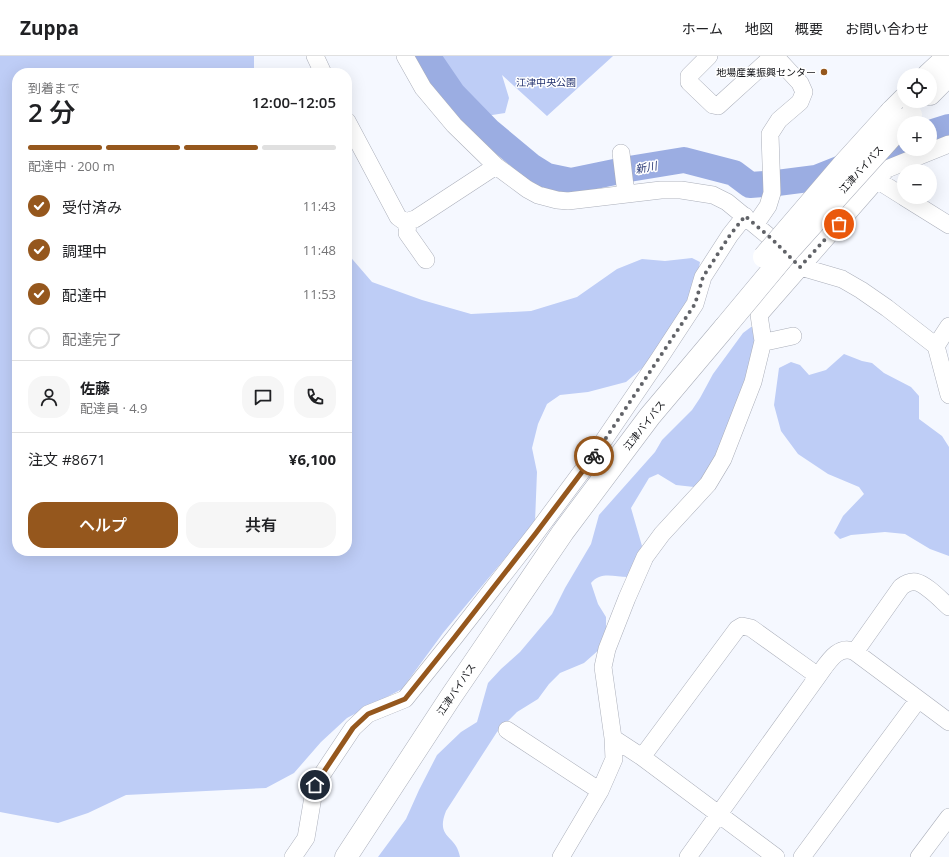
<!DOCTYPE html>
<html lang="ja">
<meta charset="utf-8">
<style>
:root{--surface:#fff;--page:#f6f6f6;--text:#202124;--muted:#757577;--line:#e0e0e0;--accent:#95571d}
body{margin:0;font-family:"Open Sans","Noto Sans JP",sans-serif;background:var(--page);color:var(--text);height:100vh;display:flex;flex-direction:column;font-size:15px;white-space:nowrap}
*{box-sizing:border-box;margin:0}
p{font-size:13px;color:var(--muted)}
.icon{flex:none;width:22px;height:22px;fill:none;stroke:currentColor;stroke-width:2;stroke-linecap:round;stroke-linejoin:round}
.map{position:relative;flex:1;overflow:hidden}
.side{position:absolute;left:12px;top:12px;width:340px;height:488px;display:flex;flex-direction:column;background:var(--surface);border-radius:16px;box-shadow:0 4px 16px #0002}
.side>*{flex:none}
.buttons{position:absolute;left:897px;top:12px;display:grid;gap:8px}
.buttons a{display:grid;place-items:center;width:40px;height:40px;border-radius:50%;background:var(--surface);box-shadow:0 4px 16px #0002;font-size:20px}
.pin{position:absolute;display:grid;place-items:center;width:34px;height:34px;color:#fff;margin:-17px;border:2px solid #fff;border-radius:50%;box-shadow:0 1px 4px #0007}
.courier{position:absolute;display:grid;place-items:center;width:40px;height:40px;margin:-20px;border:3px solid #95571d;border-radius:50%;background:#fff;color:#222;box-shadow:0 1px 5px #0007}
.summary em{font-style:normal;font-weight:600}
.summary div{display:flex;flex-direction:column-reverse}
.summary{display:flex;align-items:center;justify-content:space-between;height:68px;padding:0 16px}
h1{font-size:26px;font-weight:600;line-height:30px}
.bar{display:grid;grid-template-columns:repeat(4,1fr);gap:6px 4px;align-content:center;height:48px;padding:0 16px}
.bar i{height:5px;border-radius:3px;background:var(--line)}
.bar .active{background:var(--accent)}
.bar p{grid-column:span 4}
.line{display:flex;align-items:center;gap:10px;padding:0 16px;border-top:1px solid var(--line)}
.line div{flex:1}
.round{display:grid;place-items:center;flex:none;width:42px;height:42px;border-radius:16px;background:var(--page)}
ol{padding:0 16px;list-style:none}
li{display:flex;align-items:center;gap:12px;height:44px}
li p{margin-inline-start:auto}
li .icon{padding:4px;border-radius:50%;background:var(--accent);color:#fff;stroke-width:4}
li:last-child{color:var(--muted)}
li i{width:22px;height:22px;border:2px solid var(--line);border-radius:50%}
.button{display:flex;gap:8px;margin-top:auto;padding:8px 16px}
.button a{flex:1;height:46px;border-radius:16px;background:var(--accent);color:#fff;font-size:16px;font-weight:600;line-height:46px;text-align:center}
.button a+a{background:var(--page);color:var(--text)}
header{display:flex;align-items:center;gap:24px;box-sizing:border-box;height:56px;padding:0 20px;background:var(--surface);border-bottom:1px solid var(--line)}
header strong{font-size:19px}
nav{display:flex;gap:22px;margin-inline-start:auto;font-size:14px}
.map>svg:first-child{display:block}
.green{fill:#becdf6}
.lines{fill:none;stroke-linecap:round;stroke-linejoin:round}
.river{stroke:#9bade2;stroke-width:26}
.street-casing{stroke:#abafba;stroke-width:18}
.highway-casing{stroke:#abafba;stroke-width:23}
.street{stroke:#fff;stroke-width:17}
.highway{stroke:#fff;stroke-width:22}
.highway-bridge-casing{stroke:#abafba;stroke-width:23;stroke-linecap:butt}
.highway-bridge{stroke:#fff;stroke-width:22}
.done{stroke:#616368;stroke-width:4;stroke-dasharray:0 7.2}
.route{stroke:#95571d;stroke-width:5}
.poi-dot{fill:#95571d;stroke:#fff;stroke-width:1.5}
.labels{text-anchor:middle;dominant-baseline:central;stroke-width:3;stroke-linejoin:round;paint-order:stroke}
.poi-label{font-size:10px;fill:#121317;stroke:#fff;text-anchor:end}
.park-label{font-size:10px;fill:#21306e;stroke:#fff}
.street-label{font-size:10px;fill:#121317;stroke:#fff}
.water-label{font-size:11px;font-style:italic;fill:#263674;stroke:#fff}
</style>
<header>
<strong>Zuppa</strong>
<nav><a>ホーム</a><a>地図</a><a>概要</a><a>お問い合わせ</a></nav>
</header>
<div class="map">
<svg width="949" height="801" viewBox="0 0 949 801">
<rect width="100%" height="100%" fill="#f5f8ff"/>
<path class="green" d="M0 0H254V17H17V495H347V197L372 226 422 244 471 258 531 255 577 241 617 213 642 203 665 205 692 202 700 206 698 217 688 248 646 309 626 326 588 336 560 339 547 348 538 368 532 392 537 416 535 466 443 577 402 633 347 662 321 686 294 717 266 732 126 739 88 757 58 767 0 756Z
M436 0H613L547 60 502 19 509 42 505 57 486 60 467 46 451 24Z
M751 271H754L756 300 745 323 733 365 717 406 694 431 676 429 658 418 649 422 631 452 642 490 635 511 628 521C614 521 601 515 591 527L598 548 606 561V577L601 592 584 607 560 617 549 628 538 643 517 656 497 676 446 755C435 783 456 778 460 801H378L406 763 419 734 437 699 461 676 477 666 488 627 501 613 520 596 552 558 565 532 591 488 599 459 655 396 662 384 692 354 700 342 713 318 743 277Z
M844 298 862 305 872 307 884 317 911 331 919 340V363L942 380 949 391V500L930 493 905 478 885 476 851 479 840 483 834 477 843 460 864 438 859 431 828 418 798 398 781 375 774 349 779 312 791 306 800 309 809 319 826 314Z"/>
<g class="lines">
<path class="river" d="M427 0 453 38 489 75 531 110 547 120 571 125 629 113 684 104 734 117 750 129 777 127 816 122 904 87
M930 77 949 71"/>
<g class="street-casing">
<path id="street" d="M315 0 323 17
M405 0 423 32 454 69 496 110 527 133 538 139 557 144 568 145 661 134H681L713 139 727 146 755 169 772 183 801 211 842 223 861 234 887 252 936 290 949 270
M709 0 689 20V26L713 49 718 50 773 0
M347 65 398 161 405 166 415 163 496 110
M621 97 626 138
M877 124 904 141
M904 141 949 169
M408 166 407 177 426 204
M755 169 768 150 772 137 770 78 779 64 800 46 804 36 800 27 775 0
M763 285H770L793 280
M936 290 949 339
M855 596 901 531C905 528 910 525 916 526 926 528 941 544 949 551
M507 674 600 735
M613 682 642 701 776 801
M642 701 737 573 742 570 751 572 818 620
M293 801 306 782 315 729 353 672 368 658 405 643 454 582 536 477 591 403 659 303 695 248 703 221 730 179 745 160
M561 801 600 735 614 703 613 682 603 611 607 593 627 542 645 501 662 478 708 428 723 403 753 326 763 285 759 259 877 124 887 113 949 88
M688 801 818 620C827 608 838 587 855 596L949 666
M802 801 918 644
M919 801 949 761"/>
</g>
<g class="highway-casing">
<path id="highway" d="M928 19 942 6 949 1
M930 38 949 19
M891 56 904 43
M346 801 450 642 563 476 650 360 725 271"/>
</g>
<use href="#street" class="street"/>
<use href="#highway" class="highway"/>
<g class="highway-bridge-casing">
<path id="highway-bridge" d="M764 201 843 109 891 56
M725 271 790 193 911 59"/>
</g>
<use href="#highway-bridge" class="highway-bridge"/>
</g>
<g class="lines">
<path class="done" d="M594 400 695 248 703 221 730 179 745 160 772 183 800 211 839 168"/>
<path class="route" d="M315 729 353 672 368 658 405 643 454 582 536 477 594 400"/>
</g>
<circle class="poi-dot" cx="824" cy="16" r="4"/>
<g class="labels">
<g class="poi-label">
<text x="816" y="16">地場産業振興センター</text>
</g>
<g class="park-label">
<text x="546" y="26">江津中央公園</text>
</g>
<g class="street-label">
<text transform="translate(861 113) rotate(-48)">江津バイパス</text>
<text transform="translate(644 369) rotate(-52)">江津バイパス</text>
<text transform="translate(456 633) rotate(-56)">江津バイパス</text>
</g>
<g class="water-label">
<text transform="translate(646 111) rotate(-11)">新川</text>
</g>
</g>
</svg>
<div class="buttons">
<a><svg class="icon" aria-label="locate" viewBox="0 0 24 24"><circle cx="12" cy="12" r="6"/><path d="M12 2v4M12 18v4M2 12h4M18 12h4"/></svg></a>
<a>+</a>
<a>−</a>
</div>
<div class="pin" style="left:839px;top:168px;background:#ea580c"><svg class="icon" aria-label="bag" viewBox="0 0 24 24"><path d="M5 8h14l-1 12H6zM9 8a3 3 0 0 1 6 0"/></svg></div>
<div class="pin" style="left:315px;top:729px;background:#1f2937"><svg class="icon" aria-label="home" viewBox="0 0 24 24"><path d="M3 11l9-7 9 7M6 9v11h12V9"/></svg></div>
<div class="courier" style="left:594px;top:400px"><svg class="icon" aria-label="bike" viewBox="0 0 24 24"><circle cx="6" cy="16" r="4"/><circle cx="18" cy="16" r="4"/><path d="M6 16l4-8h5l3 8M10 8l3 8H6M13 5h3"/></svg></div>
<section class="side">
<div class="summary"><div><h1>2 分</h1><p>到着まで</p></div><em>12:00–12:05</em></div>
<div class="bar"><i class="active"></i><i class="active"></i><i class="active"></i><i></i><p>配達中 · 200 m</p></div>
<ol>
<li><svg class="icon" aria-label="check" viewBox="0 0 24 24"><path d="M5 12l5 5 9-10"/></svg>受付済み<p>11:43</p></li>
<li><svg class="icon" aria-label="check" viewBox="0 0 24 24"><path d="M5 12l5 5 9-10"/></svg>調理中<p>11:48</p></li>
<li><svg class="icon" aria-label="check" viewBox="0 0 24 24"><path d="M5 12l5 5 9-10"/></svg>配達中<p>11:53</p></li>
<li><i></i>配達完了</li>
</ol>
<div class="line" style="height:72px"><a class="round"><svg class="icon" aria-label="person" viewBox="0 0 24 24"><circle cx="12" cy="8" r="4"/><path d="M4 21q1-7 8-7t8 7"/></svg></a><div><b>佐藤</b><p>配達員 · 4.9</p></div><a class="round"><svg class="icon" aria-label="chat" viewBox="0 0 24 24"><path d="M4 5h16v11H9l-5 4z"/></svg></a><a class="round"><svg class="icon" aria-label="phone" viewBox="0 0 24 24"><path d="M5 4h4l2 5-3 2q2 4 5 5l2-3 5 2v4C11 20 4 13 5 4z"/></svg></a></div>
<div class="line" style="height:52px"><div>注文 #8671</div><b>¥6,100</b></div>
<div class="button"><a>ヘルプ</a><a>共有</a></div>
</section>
</div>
